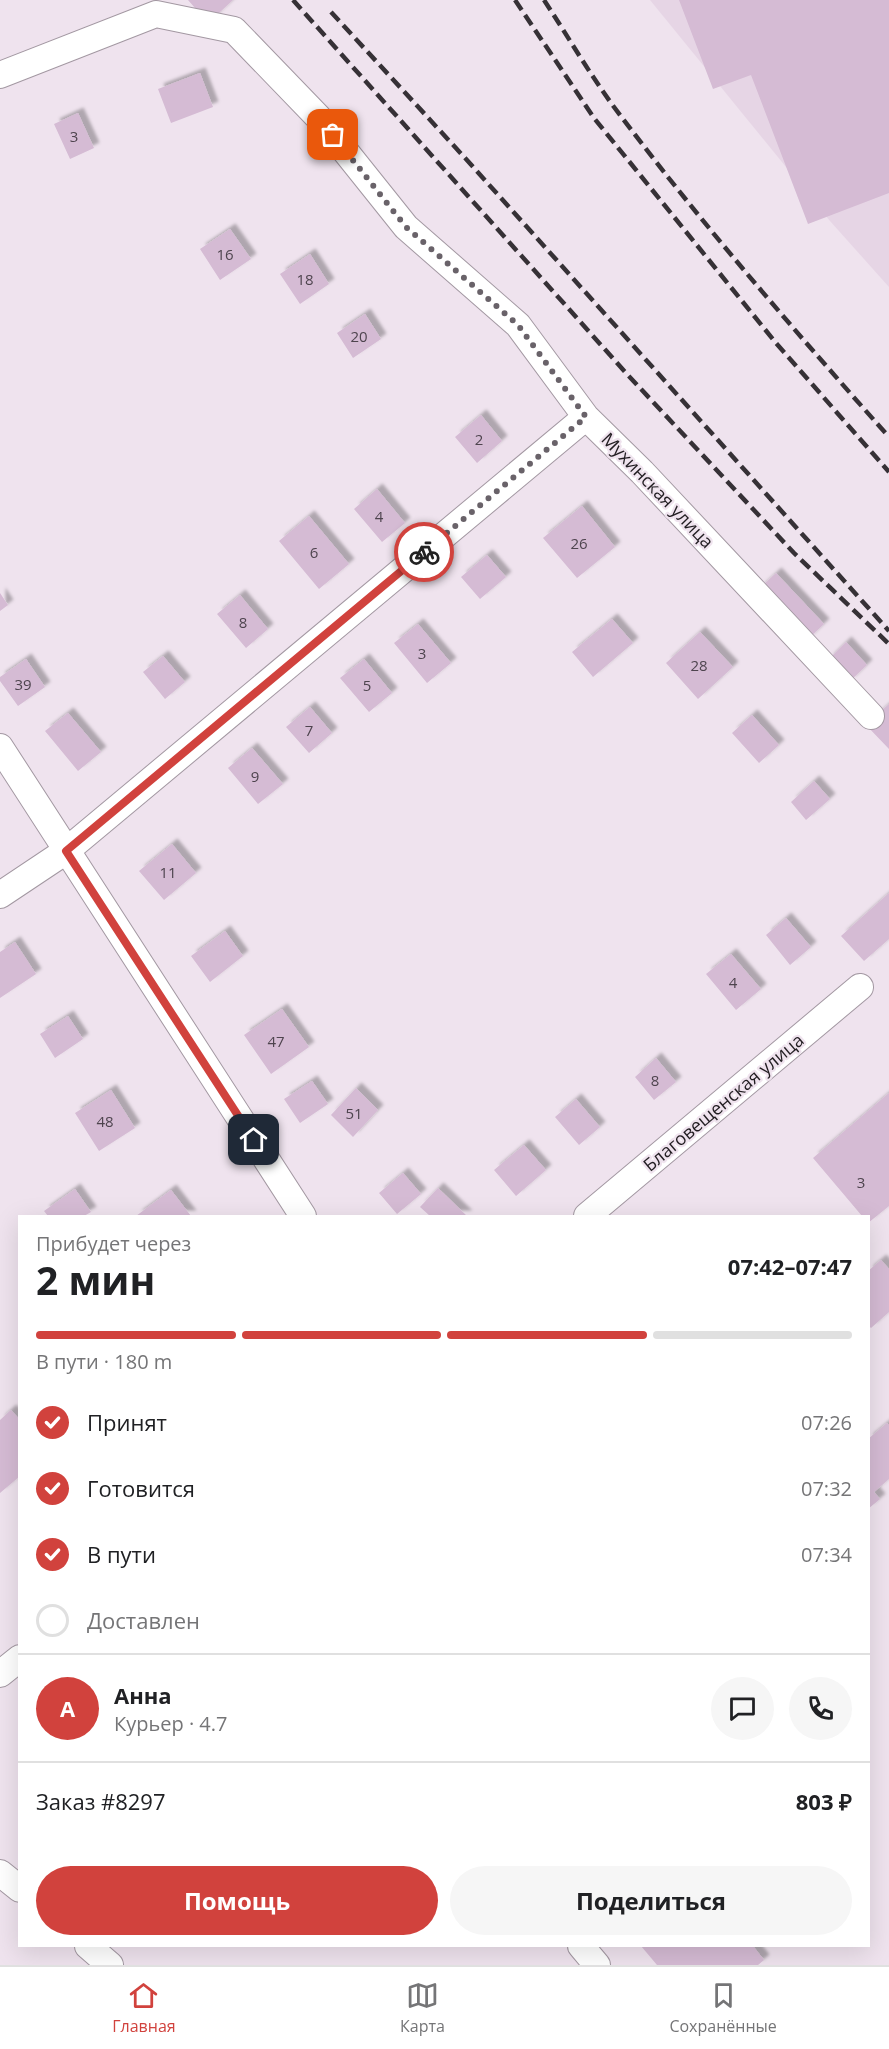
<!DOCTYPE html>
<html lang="ru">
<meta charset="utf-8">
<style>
:root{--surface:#fff;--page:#f6f6f6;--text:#202124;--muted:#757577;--line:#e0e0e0;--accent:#d1423d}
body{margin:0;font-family:"Open Sans",sans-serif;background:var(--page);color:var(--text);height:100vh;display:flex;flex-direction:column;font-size:22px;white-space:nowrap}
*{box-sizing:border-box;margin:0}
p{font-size:20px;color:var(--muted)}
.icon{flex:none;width:33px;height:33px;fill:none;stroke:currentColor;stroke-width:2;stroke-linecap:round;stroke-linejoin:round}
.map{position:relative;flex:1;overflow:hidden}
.panel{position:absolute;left:18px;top:1215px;width:852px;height:732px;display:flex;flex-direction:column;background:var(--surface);border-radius:0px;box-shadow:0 6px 24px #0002}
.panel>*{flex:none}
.pin{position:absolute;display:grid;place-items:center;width:51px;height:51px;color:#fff;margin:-26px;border-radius:12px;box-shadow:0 3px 9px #0006}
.courier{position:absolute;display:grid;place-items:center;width:60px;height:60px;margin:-30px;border:4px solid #d1423d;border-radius:50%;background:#fff;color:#222;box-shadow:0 2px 8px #0007}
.headline em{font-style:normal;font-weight:700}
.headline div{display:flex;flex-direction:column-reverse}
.headline{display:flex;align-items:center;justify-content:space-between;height:102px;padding:0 18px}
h1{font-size:39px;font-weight:700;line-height:45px}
.bar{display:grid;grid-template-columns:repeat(4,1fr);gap:9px 6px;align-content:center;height:72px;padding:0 18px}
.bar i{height:8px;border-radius:4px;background:var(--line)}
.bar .active{background:var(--accent)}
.bar p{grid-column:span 4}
.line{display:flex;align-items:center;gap:15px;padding:0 18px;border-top:2px solid var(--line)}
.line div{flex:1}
.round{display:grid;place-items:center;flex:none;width:63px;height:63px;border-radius:32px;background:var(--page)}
ol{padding:0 18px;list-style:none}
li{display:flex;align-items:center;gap:18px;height:66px}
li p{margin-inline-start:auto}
li .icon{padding:6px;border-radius:50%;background:var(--accent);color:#fff;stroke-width:4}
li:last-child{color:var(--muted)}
li i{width:33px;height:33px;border:3px solid var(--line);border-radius:50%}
.cta{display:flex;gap:12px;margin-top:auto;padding:12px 18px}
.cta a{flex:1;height:69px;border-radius:36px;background:var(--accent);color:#fff;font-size:24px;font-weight:700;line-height:69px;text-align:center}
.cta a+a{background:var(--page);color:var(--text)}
.dock{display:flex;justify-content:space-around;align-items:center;height:84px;border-top:2px solid var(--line);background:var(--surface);font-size:16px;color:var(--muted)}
.dock a{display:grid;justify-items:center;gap:3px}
.dock .active{color:var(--accent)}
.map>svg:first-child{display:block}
.built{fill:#e6d5e5}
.building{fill:#d5bbd4;filter:url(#shadow)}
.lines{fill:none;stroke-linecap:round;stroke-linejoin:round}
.minor-casing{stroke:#a398a2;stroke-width:28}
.minor{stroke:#fff;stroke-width:26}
.rail{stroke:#363136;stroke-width:4.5;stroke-dasharray:12 6;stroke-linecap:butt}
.done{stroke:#696269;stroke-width:6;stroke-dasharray:0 10.8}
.route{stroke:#d1423d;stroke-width:8}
.labels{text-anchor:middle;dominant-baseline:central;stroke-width:4.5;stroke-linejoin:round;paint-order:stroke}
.number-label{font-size:15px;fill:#4e444e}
.street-label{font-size:18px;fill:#211d21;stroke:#efe3ee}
</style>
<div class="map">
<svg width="889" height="1965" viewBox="0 0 889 1965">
<defs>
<filter id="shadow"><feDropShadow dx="5.5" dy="-5.5" stdDeviation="1.5" flood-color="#0004"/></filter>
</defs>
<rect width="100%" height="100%" fill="#efe3ee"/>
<path class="built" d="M650 0H889V287L830 221Z"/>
<path class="building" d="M188 0H233L208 23Z
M679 0H889V193L808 224 751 75 713 89Z
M200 73 213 107 171 123 158 89Z
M78 113 94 148 70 159 54 124Z
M230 229 251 259 220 280 200 249Z
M310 254 329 284 300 304 280 274Z
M365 314 381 339 353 358 337 333Z
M481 415 502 441 477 463 455 437Z
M377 489 405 523 382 542 354 509Z
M582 506 615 547 577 578 543 538Z
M309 516 349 564 319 589 279 541Z
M487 555 506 577 480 599 461 577Z
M776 573 824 624 807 640 759 589Z
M0 593 8 605 0 611Z
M240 595 268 629 246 648 217 614Z
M612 619 633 643 593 677 572 652Z
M418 624 451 663 427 683 394 643Z
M700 632 733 667 698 699 666 663Z
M846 642 867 665 849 682 828 660Z
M163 656 185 682 165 699 143 672Z
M26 659 45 687 18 706 0 681V677Z
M364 659 392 693 369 712 340 678Z
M889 704V749L866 725Z
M310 707 332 733 309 753 286 727Z
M68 713 101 752 78 771 45 731Z
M752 715 779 745 759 763 732 733Z
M252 748 283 784 258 804 228 768Z
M814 781 830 799 806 820 791 802Z
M172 844 196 873 164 900 139 871Z
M889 893V939L864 961 841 936Z
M786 918 811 947 790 965 766 935Z
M225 931 243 956 210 982 191 956Z
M15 942 36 974 0 998V952Z
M731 954 761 989 736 1010 706 974Z
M282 1009 309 1047 271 1074 244 1035Z
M68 1016 83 1039 55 1058 40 1034Z
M656 1058 676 1082 654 1100 635 1077Z
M312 1081 328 1104 300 1123 284 1099Z
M356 1088 378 1110 353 1137 331 1115Z
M111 1090 135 1128 99 1151 75 1113Z
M889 1093V1206L868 1223V1216H862L813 1158Z
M576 1099 600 1127 579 1145 555 1117Z
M524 1145 546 1170 516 1196 494 1170Z
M403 1173 421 1194 397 1214 379 1193Z
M438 1188 467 1216H430L420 1207Z
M75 1189 91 1212 84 1216H48L44 1211Z
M171 1190 191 1216H136Z
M881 1260 889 1269V1312L871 1328 868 1325V1271Z
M11 1410 20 1420V1476L0 1493V1420Z
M887 1423 889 1425V1479L874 1492 880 1499 868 1509V1439Z
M641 1946H753L764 1960 758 1965H657Z"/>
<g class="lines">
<g class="minor-casing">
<path id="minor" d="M0 75 156 14 234 30 318 117 406 227 518 325 586 417 642 472 871 716
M0 747 303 1216
M0 895 66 851 586 417
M587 1216 860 987
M0 1674 20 1658
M0 1873 20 1889
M88 1946 110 1965
M581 1946 597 1965"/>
</g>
<use href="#minor" class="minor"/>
<path class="rail" d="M293 0 626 373 794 553 889 644
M515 0 594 118 776 343 889 472
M544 0C567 35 589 73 614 107 700 222 794 330 889 437
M331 12 466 159 889 631"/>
</g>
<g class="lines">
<path class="done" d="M333 135 406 227 518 325 586 417 424 552"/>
<path class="route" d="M254 1140 66 851 424 552"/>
</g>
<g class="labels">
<g class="number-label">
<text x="74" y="136">3</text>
<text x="225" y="254">16</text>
<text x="305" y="279">18</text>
<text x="359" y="336">20</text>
<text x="479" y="439">2</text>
<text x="379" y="516">4</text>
<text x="579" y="543">26</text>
<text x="314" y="552">6</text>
<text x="243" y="622">8</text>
<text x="422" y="653">3</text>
<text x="699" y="665">28</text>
<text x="23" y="684">39</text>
<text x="367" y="685">5</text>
<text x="309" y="730">7</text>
<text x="255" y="776">9</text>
<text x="168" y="872">11</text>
<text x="733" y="982">4</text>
<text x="276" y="1041">47</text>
<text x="655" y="1080">8</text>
<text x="354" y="1113">51</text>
<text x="105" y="1121">48</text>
<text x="861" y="1182">3</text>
</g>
<g class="street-label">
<text transform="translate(658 490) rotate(46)">Мухинская улица</text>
<text transform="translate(723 1102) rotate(-40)">Благовещенская улица</text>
</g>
</g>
</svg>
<div class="pin" style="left:333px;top:135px;background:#ea580c"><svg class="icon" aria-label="bag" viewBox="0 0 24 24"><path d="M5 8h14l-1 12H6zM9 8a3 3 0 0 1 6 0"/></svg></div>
<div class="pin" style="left:254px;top:1140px;background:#1f2937"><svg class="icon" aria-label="home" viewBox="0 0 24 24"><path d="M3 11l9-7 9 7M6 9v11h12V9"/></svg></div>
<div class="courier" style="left:424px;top:552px"><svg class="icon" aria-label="bike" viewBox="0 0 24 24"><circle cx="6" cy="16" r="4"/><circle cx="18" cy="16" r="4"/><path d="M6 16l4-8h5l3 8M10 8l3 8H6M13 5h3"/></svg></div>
<section class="panel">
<div class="headline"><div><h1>2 мин</h1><p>Прибудет через</p></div><em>07:42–07:47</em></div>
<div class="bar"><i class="active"></i><i class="active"></i><i class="active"></i><i></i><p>В пути · 180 m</p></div>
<ol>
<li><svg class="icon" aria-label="check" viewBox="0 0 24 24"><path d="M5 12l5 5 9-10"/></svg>Принят<p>07:26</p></li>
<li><svg class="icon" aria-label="check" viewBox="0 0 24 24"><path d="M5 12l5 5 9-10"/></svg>Готовится<p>07:32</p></li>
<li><svg class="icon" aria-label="check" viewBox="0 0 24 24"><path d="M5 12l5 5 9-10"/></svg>В пути<p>07:34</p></li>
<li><i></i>Доставлен</li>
</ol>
<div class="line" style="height:108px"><b class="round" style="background:var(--accent);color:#fff">А</b><div><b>Анна</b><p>Курьер · 4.7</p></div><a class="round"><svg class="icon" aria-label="chat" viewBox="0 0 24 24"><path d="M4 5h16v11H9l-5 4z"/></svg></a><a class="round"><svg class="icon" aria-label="phone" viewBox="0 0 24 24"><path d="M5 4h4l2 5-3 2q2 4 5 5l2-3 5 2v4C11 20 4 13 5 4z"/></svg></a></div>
<div class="line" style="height:78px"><div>Заказ #8297</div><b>803 ₽</b></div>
<div class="cta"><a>Помощь</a><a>Поделиться</a></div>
</section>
</div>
<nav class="dock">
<a class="active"><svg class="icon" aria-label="home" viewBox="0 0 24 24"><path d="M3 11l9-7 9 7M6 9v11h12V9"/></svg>Главная</a>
<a><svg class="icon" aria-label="map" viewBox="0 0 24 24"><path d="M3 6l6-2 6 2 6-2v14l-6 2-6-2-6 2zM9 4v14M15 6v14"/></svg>Карта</a>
<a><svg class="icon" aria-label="saved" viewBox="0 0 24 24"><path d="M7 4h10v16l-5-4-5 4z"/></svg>Сохранённые</a>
</nav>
